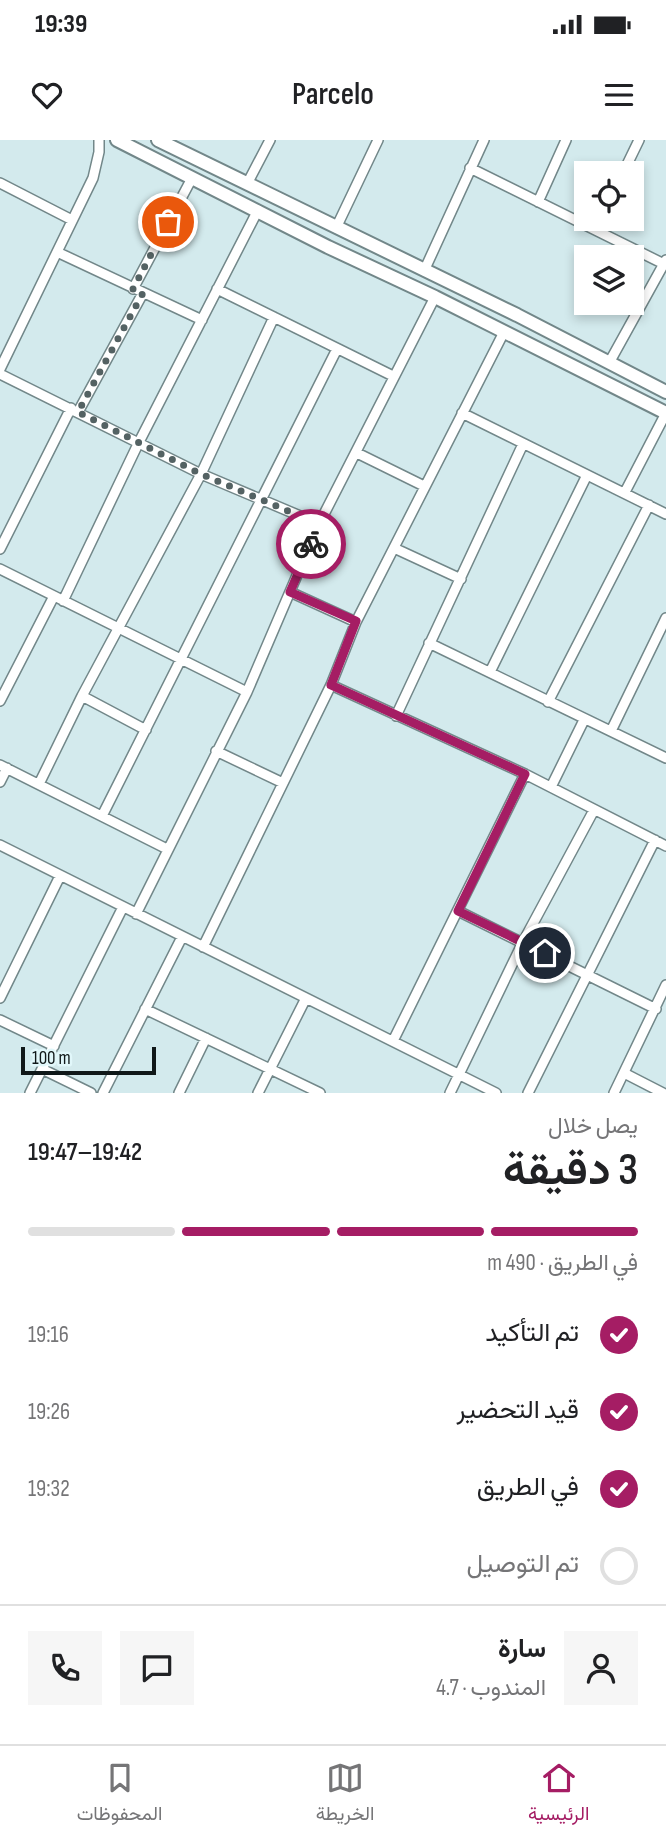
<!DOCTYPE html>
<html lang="ar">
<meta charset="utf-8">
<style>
:root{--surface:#fff;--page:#f6f6f6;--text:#202124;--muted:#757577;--line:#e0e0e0;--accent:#a51d64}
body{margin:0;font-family:"Sofia Sans Condensed",Vazirmatn,sans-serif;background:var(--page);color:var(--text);direction:rtl;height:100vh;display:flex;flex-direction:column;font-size:26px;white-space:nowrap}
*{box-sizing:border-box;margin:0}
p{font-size:23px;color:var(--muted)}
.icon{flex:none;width:38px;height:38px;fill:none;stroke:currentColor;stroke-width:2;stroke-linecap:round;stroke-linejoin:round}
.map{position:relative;height:953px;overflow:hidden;direction:ltr}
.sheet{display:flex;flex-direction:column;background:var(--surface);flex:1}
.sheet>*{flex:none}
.tools{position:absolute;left:574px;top:21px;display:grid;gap:14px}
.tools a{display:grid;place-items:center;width:70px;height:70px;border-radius:0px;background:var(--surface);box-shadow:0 4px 10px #0003;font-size:35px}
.scale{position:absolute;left:21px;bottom:18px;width:135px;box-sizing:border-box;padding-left:7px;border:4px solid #101819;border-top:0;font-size:19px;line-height:24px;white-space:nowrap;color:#101819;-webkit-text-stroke:5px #e1f7fa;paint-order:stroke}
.pin{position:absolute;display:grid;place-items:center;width:60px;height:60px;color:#fff;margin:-30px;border:4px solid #fff;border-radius:50%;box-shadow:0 2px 7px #0007}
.courier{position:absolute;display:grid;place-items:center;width:70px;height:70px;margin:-35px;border:5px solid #a51d64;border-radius:50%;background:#fff;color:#222;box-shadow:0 2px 9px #0007}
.head em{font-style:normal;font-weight:600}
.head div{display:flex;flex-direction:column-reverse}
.head{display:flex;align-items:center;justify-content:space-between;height:119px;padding:0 28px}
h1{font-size:46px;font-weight:600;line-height:52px}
.bar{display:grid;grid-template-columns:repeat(4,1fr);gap:10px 7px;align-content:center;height:84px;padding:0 28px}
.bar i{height:9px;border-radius:5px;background:var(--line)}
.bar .current{background:var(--accent)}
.bar p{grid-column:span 4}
.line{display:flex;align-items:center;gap:18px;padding:0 28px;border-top:2px solid var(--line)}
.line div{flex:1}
.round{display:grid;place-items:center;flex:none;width:74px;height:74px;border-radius:0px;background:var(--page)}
ol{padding:0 28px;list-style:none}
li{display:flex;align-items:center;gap:21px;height:77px}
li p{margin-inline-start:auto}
li .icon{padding:7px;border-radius:50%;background:var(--accent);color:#fff;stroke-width:4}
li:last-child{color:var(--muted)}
li i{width:38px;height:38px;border:4px solid var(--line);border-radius:50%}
.status{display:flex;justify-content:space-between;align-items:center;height:49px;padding:0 35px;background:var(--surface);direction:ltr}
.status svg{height:19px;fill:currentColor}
header{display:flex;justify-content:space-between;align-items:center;height:91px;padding:0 28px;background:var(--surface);font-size:32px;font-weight:600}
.dock{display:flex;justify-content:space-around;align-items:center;height:98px;border-top:2px solid var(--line);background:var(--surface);font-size:19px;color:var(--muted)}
.dock a{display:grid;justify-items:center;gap:4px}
.dock .current{color:var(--accent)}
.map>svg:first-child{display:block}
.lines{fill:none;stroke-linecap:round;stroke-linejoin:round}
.minor-casing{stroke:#728789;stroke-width:12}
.secondary-casing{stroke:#728789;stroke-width:16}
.minor{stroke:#fff;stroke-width:9}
.secondary{stroke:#fff;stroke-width:12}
.done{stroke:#546263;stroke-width:7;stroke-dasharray:0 12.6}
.route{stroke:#a51d64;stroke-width:9}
</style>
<div class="status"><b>19:39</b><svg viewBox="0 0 49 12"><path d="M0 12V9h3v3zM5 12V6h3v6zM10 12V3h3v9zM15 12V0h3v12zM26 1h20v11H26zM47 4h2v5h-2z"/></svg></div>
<header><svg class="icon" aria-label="menu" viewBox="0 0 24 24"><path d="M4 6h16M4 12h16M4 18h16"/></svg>Parcelo<svg class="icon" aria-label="heart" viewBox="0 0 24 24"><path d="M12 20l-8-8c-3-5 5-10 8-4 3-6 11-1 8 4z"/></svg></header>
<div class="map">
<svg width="666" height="953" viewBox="0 0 666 953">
<rect width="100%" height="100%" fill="#d3eaed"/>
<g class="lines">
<g class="minor-casing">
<path id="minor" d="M470 28 666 125
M623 33 639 0
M0 43 72 80
M247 44 270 0
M538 62 566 0
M336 88 378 0
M57 112 202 180
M424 131 484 0
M133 149 192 38
M217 149 393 236
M609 223 666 120
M0 229 93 38 99 12V0
M0 234 201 334 319 384
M78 272 143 153
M462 273 666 374
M357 313 424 346
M625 352 666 273
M394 408 461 439
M0 409 71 268
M0 429 247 552
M290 452 356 482
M63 461 138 304 258 70
M429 503 666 618
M490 532 587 335
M331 545 525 634 666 706
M82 556 146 590
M0 561 54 456
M548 562 649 365
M396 576 523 304
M611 591 666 478
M216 611 283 643
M0 625 167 709
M0 642 7 628
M39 644 82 556 201 334 274 177
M551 647 584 580
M102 676 337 209
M0 705 496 953
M458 771 656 869
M136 774 247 552 319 384 435 157
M203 807 331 545 356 482 504 192
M0 858 60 736
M145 869 320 953
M0 880 54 906
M393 901 525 634
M42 929 91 953
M624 933 663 953
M30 953 123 767
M103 953 182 797
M179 953 206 898
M258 953 306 858
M450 953 523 802 594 670
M528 953 655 700
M614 953 666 845"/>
</g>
<g class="secondary-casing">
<path id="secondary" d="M117 0 328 107 435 157 666 273
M158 0 517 175 666 252"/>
</g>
<use href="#minor" class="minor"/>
<use href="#secondary" class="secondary"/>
</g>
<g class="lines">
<path class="done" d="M168 82 133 149 143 153 78 272 201 334 319 384 311 404"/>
<path class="route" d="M311 404 290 452 356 481 331 545 525 634 458 771 545 813"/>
</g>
</svg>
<div class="tools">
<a><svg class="icon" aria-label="locate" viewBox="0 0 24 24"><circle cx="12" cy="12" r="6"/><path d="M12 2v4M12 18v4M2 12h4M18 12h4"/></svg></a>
<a><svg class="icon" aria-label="layers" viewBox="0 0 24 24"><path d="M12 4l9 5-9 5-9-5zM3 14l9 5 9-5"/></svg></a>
</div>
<div class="scale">100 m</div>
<div class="pin" style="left:168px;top:82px;background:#ea580c"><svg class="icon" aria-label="bag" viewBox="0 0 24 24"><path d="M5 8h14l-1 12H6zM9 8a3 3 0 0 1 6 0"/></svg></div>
<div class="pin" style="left:545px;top:813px;background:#1f2937"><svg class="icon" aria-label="home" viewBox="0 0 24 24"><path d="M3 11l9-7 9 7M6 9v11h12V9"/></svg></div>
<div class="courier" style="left:311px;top:404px"><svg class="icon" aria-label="bike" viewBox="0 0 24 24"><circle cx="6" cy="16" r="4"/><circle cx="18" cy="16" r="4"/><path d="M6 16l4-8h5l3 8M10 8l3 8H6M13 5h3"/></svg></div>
</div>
<section class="sheet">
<div class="head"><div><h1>3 دقيقة</h1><p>يصل خلال</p></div><em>19:42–19:47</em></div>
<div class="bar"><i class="current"></i><i class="current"></i><i class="current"></i><i></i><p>في الطريق · 490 m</p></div>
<ol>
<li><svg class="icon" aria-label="check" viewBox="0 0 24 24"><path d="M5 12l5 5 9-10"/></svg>تم التأكيد<p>19:16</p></li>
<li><svg class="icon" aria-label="check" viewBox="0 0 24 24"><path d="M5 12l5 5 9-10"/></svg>قيد التحضير<p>19:26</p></li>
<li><svg class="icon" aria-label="check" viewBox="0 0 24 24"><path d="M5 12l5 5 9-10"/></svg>في الطريق<p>19:32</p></li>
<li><i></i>تم التوصيل</li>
</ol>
<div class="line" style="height:126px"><a class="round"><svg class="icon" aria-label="person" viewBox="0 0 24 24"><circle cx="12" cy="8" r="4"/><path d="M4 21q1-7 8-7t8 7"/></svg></a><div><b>سارة</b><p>المندوب · 4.7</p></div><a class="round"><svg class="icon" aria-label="chat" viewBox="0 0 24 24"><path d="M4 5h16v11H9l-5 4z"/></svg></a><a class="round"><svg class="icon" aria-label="phone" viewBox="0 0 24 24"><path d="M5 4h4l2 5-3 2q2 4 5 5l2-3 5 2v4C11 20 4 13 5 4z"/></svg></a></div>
</section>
<nav class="dock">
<a class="current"><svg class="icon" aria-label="home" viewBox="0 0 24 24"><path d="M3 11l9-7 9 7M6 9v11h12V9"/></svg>الرئيسية</a>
<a><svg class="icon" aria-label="map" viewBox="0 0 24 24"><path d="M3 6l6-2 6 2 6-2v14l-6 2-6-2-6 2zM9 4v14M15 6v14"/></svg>الخريطة</a>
<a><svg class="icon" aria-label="saved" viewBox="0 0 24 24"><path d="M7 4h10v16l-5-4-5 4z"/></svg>المحفوظات</a>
</nav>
